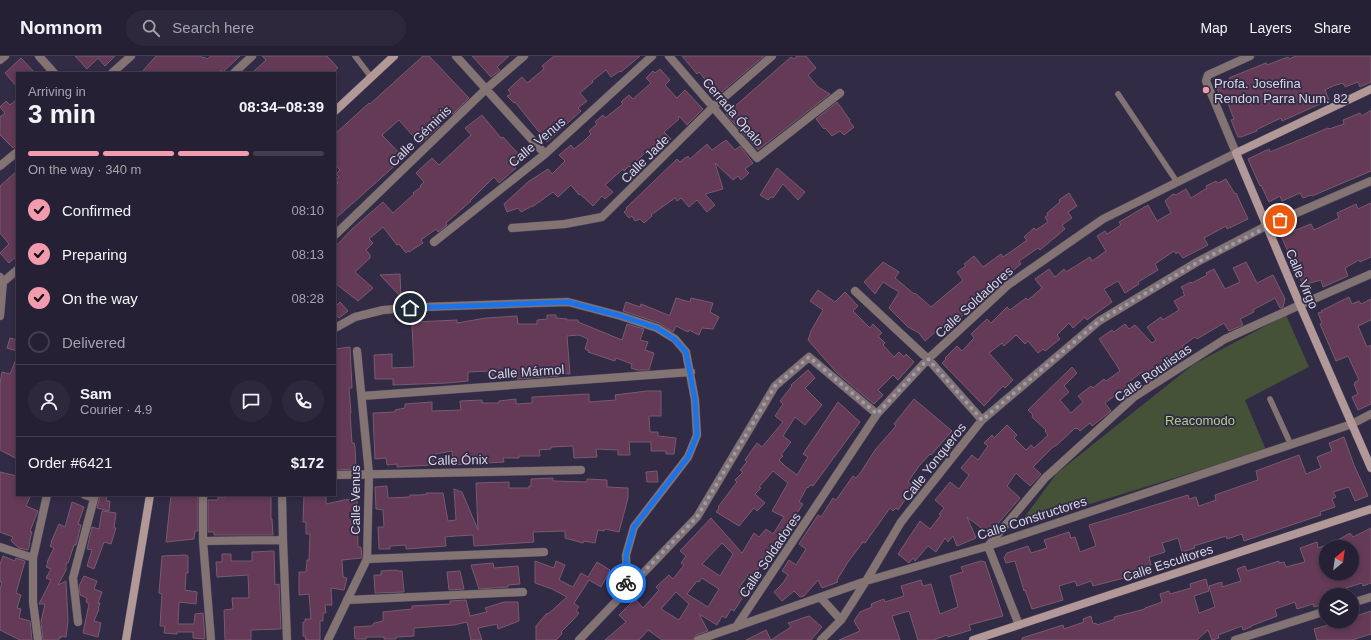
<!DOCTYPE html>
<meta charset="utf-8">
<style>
:root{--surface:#252034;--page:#2d283c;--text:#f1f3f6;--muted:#a3a3ac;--line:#423e4f;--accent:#f29aae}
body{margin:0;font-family:Helvetica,sans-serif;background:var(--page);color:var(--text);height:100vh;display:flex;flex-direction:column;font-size:15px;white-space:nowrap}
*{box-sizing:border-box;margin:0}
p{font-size:13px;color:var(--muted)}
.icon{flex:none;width:22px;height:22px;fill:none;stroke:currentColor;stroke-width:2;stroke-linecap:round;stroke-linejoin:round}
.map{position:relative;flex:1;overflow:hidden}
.sheet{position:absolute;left:16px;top:16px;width:320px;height:424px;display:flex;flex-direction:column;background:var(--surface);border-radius:0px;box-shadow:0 2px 6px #0003,0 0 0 1px var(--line)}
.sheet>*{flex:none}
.needle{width:26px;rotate:29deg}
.tools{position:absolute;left:1319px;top:484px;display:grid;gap:8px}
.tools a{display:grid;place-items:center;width:40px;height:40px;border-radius:50%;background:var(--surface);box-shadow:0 2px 6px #0003,0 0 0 1px var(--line);font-size:20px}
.pin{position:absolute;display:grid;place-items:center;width:34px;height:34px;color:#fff;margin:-17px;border:2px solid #fff;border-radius:50%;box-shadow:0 1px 4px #0007}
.courier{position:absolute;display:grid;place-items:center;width:40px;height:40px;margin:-20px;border:3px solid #1a73e8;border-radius:50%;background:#fff;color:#222;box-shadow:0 1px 5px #0007}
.summary em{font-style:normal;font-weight:700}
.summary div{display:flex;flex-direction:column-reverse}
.summary{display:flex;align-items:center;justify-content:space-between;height:68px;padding:0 12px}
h1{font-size:26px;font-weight:700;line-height:30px}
.bar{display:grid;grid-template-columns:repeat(4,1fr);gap:6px 4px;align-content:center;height:48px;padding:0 12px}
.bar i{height:5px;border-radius:3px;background:var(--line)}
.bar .on{background:var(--accent)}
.bar p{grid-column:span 4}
.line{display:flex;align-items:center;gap:10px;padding:0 12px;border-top:1px solid var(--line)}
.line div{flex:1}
.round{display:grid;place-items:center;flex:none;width:42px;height:42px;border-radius:21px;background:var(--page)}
ol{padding:0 12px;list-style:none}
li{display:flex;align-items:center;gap:12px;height:44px}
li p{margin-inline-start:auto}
li .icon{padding:4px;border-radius:50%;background:var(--accent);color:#111;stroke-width:4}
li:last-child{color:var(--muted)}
li i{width:22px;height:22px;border:2px solid var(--line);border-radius:50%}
header{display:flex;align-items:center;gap:24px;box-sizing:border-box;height:56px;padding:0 20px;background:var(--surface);border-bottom:1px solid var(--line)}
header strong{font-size:19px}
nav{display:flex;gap:22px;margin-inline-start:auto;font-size:14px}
.search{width:280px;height:36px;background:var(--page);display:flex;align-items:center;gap:10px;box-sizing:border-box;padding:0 14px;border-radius:22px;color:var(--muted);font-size:15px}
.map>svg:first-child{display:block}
.green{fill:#465237}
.building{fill:#643a56;stroke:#785b6e;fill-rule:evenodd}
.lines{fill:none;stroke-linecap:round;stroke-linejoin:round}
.lane-casing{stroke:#4c465f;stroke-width:6}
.street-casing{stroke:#4c465f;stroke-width:9}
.secondary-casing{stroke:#4c465f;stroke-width:9}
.lane{stroke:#837372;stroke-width:5.5}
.street{stroke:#837372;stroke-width:8}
.secondary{stroke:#b29897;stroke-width:8}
.done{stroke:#9e9aae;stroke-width:4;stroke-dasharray:0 7.2}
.route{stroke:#1a73e8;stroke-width:5}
.poi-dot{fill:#f29aae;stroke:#312b45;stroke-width:1.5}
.labels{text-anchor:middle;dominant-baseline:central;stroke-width:3.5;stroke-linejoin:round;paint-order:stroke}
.poi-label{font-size:13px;fill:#d9d6e7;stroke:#312b45;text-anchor:start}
.street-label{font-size:13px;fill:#d9d6e7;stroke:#312b45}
.park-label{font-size:13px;fill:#b0d087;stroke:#312b45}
</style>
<header>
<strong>Nomnom</strong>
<div class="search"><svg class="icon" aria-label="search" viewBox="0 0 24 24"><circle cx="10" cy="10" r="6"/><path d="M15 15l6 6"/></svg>Search here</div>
<nav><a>Map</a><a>Layers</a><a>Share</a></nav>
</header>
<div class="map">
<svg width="1371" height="584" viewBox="0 0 1371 584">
<rect width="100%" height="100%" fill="#312b45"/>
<path class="green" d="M1286 259 1309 311 1245 344 1266 394 1018 470 1057 417 1194 308Z"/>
<path class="building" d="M75 0H115L105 10 98 2 87 13Z
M156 0H201L203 2 204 1 207 3 211 0H240L223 16 221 14 217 17H141Z
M262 0H327L338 12 332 17H252L266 4Z
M423 0H429L469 42 453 58 449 53 436 64 440 70 420 88 399 64 382 79 403 101 398 106H399L335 163V130L338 127 336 124 339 121 336 118 340 114 335 108V92L337 90 335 89V78L369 47 370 48Z
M472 0H509L497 11 500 14 491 21Z
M554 0H640L621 16 620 15 611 21 606 14 592 25 593 26 580 37 587 45 578 52 581 55 547 86 515 46 514 47 507 40 511 38 508 34 513 29 522 21 527 27 544 13 542 10Z
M682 0H764L718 39 699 16 697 18Z
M797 0H806L816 12 808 19 818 31 830 38 758 94 726 58 791 1 794 3Z
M1296 0H1371V26L1360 31 1358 26 1345 31 1343 27 1333 30 1325 34 1329 44 1282 65 1281 62 1256 74 1257 75 1241 81H1238L1231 64 1234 63 1227 45 1223 47 1217 32 1228 27 1227 26 1230 24 1229 22 1266 7 1267 9 1288 1 1289 3Z
M21 2 35 17H17V31L5 17Z
M660 13 670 24 665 29 677 42 685 34 703 53 687 69 679 60 678 64 664 76 671 83 662 91 657 86 630 111 629 110 624 115 623 113 605 129 613 136 605 143 602 140 593 150 580 138 579 139 571 129 558 141 553 136 532 151V150L521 156 518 152 507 156 504 148 528 126 548 113 552 118 565 105 559 99 571 89 574 93 583 86 591 78 589 75 597 68 595 66 603 59 605 62 623 48 621 46 629 39 633 43 651 27 646 22 653 15 655 17Z
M17 43V88L13 92 0 79V61L5 57 0 51 6 45 10 49Z
M837 46 850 64 849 65 854 71 844 79 840 75 832 80 825 72 824 73 816 63Z
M1371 54V115L1312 140 1311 139 1303 142 1300 137 1282 145 1280 140 1269 146 1261 129 1260 130 1248 103 1269 93 1270 96 1328 72 1329 73 1344 68 1343 64 1360 57 1362 60Z
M482 59 501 82 503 81 523 103 514 110 516 112 499 127 494 121 470 145H471L446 167 447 169 438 176 436 173 421 184 423 187 409 196 408 195 406 197 399 188 397 189 383 171 369 183 373 187 366 194 370 199V202L355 216 373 232 358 245 335 227V191L352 173 383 146 393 157 414 138 413 137 421 131 420 130 424 126 416 117 432 102 439 109 471 79 465 72Z
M726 84 735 94 740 90 753 107 745 113 749 117 741 124 738 120 733 124 715 107 723 133 705 138 715 149 707 156 697 144 689 151 681 142 677 145 675 142 651 159 652 160 644 167 640 163 635 165 632 160 629 162 624 156 627 153 626 152 677 103 680 106 686 101 687 102 688 100 690 103 707 88 712 94Z
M777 112 805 136 798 144 783 128 773 142 771 141 768 144 760 139Z
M17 115V200L9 207 0 197 9 188 0 177V130Z
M1226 123 1235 138 1236 137 1248 163 1227 173 1226 170 1204 182 1208 189 1183 202 1178 196 1176 198 1174 195 1155 208 1158 214 1138 226 1139 228 1125 237 1118 225 1104 233 1112 246 1087 264 1085 261 1073 272 1069 267 1057 279 1060 283 1045 295 1043 293 1038 297 1028 285 1025 288 1016 279 1004 290 1002 287 989 297 1013 324 1005 332 1003 330 984 350 942 307 946 303 945 302 957 290 962 295 974 282 971 278 987 263 991 267 1007 251 1010 254 1026 242 1028 244 1042 232 1035 223 1049 213 1055 221 1064 213 1066 216 1090 201 1092 205 1106 195 1097 180 1105 175 1107 178 1121 169 1119 166 1148 149 1157 165 1171 157 1165 145 1173 138 1176 139 1186 133 1191 142 1207 132 1206 130 1216 125 1217 127 1220 126Z
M1069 137 1077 150 1068 156 1072 162 1062 169 1065 173 1040 194 1038 192 1019 205 1021 208 1005 221 1006 222 947 273 943 269 925 285 919 277 908 271 889 252 899 236 883 226 875 238 864 226 883 206 899 216 895 222 914 238 915 237 931 251 963 224 957 216 966 210 964 208 974 200 983 211 1001 198 1003 201 1012 195 1027 184 1024 181 1034 172 1036 174 1048 166 1045 161 1048 159 1047 157 1060 146 1059 144Z
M1371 147V201L1360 206 1359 204 1345 212 1348 220 1323 231 1321 224 1303 229 1281 180 1311 168 1314 174 1339 162 1337 157 1356 148 1358 153Z
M1246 206 1257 227 1273 219 1285 243 1283 251 1280 252 1275 242 1253 254 1254 256 1240 263 1243 269 1241 270 1229 275 1224 267 1197 283 1195 281 1182 290 1185 294 1154 312 1159 318 1149 325 1142 316 1129 326 1131 328 1105 347 1111 355 1092 370 1090 367 1080 375 1077 372 1076 373 1075 372 1057 389 1053 391 1033 411 1041 418 1030 430 1016 417 1007 430 1020 442 989 478 967 461 976 482 957 490 953 480 948 486 945 482 936 496 928 490 915 505 913 502 909 507 898 498 920 465 930 473 941 459 939 458 944 452 935 444 950 426 959 433 969 419 961 412 972 399 978 404 988 390 984 387 992 379 994 382 1007 369 1017 379 1014 382 1026 394 1031 389 1034 392 1048 379 1045 375 1046 374 1032 361 1033 359 1028 354 1072 311 1077 317 1064 330 1069 336 1060 344 1071 357 1083 346 1078 340 1091 330 1093 332 1104 323 1106 325 1120 315 1116 308 1099 283 1112 274 1114 276 1125 268 1129 273 1135 269 1152 287 1156 284 1147 271 1161 261 1163 264 1179 254 1174 245 1185 239 1183 237 1184 236 1181 231 1191 226 1192 227 1207 219 1206 217 1214 213 1225 233 1240 226 1233 212Z
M400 218 401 241 380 219Z
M818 234 835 246 845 236 858 250 853 255 870 272 873 268 882 277 878 280 885 287 883 289 894 301 899 296 904 301 906 298 914 306 898 324 893 319 878 334 883 339 874 348 837 317 808 284 811 275 823 254 810 245Z
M1349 241 1352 248 1359 245 1361 248 1371 243V264L1358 270 1367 291 1371 289V348L1358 354 1352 341 1358 338 1354 328H1355V326L1359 324 1348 300 1336 305 1320 268 1322 267 1318 257 1322 256 1321 255Z
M676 242 690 246 691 242 713 247 710 256 719 261 713 273 702 272 699 279 689 274 688 276 676 270 673 276 659 267 623 255 626 246 640 251 641 248 668 259H670Z
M340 246 348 255 339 262 335 258V251Z
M547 259H556V262L567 263V264H578V266L622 284 627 268 644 273 640 284 648 286 645 294 654 297 649 314H637L631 312 632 308 616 302 615 305 588 296 589 295 585 293 588 283 579 279 567 280 570 318 559 317V320L517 323V317L492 320V315L468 316V325L447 327 393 329V323H375L374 299 392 298V312L414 311 412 269H414V266L457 264V267L486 262 517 260 518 268H537V264L547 263Z
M10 282 17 284V295L7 292Z
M350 291 352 332H349L351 357H350L352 387H354L355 391 356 413 335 414V293Z
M17 301V403L0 394V327L2 316 10 318Z
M808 314 815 322 805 332 822 349 805 369 795 361 783 380 791 386 784 395 781 399 783 400 779 404 785 410 797 419 808 401 803 398 838 346 860 366 813 430 810 429 808 432 807 431 799 446 803 448 775 492 772 490 760 506 762 507 753 521 749 518 739 532 746 536 734 555 731 553 726 562 722 560 717 569 699 558 708 575 696 579 693 584H662L648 574 639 584H605L626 566 619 559 635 543 643 552 659 534 656 531 669 519 673 523 684 509 681 507 686 500 680 495 711 462 742 497 754 477 759 481 766 473 773 478 784 461 772 455 788 427 773 415 759 431 761 432 755 438 765 447 757 455 754 452 739 470 716 456 719 452 718 451 737 426 735 424 743 416 740 414 747 406 745 404 757 387 762 391 783 366 775 360 783 348 780 345 792 330 791 329ZM722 487 733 498 720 520 702 508ZM702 522 719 533 708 551 687 538 697 525 699 526ZM676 536 689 548 679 564 661 553Z
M647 335H661V360H649L650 376H658V380L676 382 674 398H666V395H651V386H629L630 399H618V394L596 393 597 401 574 402 573 390 551 391V393L539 394 540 400H519V402H503L504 406 453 409 452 395 435 398 437 406 432 407V409L397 411V408L387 409 386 402 375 403 373 357 395 356V354L405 352V348L432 346V355L461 354 460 345 482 344V347H499V345L516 343V348L532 347V341L589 338V346L616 344 615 339Z
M914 343 952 375 931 399 930 398 919 410 908 426 912 429 904 439 907 441 898 454 896 452 893 455 890 452 865 487 863 486 848 506 837 524 838 526 822 532 818 524 804 540 800 541 794 535 782 545 774 536 783 527 788 519 782 515 789 504 796 509 806 493 799 488 818 459 821 461 833 442 836 444 853 420 856 422 861 416 875 394 896 370 894 368Z
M1344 381 1354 409 1368 440 1355 445 1349 431 1333 436 1336 441 1332 443 1335 451 1320 456 1321 459 1244 485 1242 478 1227 483 1226 480 1194 490 1195 492 1182 496 1178 482 1162 487 1165 496 1149 501 1151 509 1137 514 1138 519 1125 524 1124 522 1093 530 1091 525 1077 530 1075 525 1059 530 1063 544 1032 553 1025 534 1024 535 1015 505 1006 507 1004 502 1007 497 1028 490 1031 497 1047 492 1044 484 1069 476 1071 482 1075 481 1080 496 1096 490 1089 469 1188 439 1189 443 1196 441 1199 450 1216 444 1215 439 1258 424 1256 415 1299 399 1306 418 1321 412 1317 401 1332 395 1329 387Z
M657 415 658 426H647L646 416Z
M0 416 17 420V439H31L26 450 38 455 30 475 32 476 29 487H30L28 494 19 492 11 485 13 481 0 476Z
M553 422V425L587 426V423L607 424V431L628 432V442L619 476 605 473 604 475 598 474 595 487 584 485 583 487 565 482V475L533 476 534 486 474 490 473 479 456 480 445 481 446 490 406 493V489L390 490V493H379L378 471H384L383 454 376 453 375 431 387 430 388 442 410 441V439H421L427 438 426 437H443L448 465 456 464 454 433 462 436 478 474 476 427 509 426V432H529V430H531V423Z
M100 439 107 440 106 445H110L109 455 97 452Z
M171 439H198V475H195L194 483 166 486Z
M226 439H271V463H272L273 479H214V476H208V444H218V441H226Z
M304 439H326V448L344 444 357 443 358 491H361L362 502 342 504 343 521 347 522 344 534 331 532 332 549H325L326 557H323V565H320V584H309L305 583 306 580H303V566H305V563H311L309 538 299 539V516H306L307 504H309L310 478H306V466H303Z
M72 446 84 451 78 468 81 469 76 489H74L68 507H66V514L58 529 66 525 68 565 66 581 61 580V582L59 581V584H43L41 566 45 548H39L51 524 46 522 51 513 46 511 48 507 47 506 54 492 50 490 52 486H51L59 468 65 471Z
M102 455 116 457 114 472H116L111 488 104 486 94 513 87 510 92 494 87 493 92 471 99 473Z
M1371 472V527L1363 530 1362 527 1346 532 1348 539H1326V547L1314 551 1313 548 1297 553 1295 546 1275 553 1277 560 1251 570V571L1243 574 1242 570 1218 579 1219 582 1212 584 1208 574 1197 584H1022V582L1063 569 1064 573 1084 566 1083 563 1091 560 1093 568 1096 567 1097 569 1115 563 1114 561 1145 553V552L1162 546 1160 538 1169 535 1170 538 1191 532 1190 528 1206 523 1209 535 1194 540 1199 557 1215 551 1209 530 1222 526V531L1241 525 1237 513 1245 510 1247 515 1279 505V507L1284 506 1286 511 1305 506 1300 492 1317 486 1318 492 1326 489V517H1352V491H1326L1350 477 1353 481Z
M274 495 275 529 279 528 281 573 251 574V584H225L224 554 233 553 232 542H249L248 519 217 521 216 506H222V498H231V505H252V496Z
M185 499 188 500V517H186L185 534 197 536 196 548 179 546 178 568H194L195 558 203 557 205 583 193 582V576H177V578L164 577 165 570H160L162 538 159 537 162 500Z
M3 500 15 505 16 502 25 505 16 537 21 539 17 552 21 553 19 562 30 565 32 584H20L0 574V534L2 526H0V508Z
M535 505 554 512 556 505 565 509 559 524 573 531 581 517 588 521 597 506 610 514 601 531 589 524 574 547 579 551 576 555 579 557 573 564 561 576 562 578 556 584H536V570L547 557 548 558 567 541 552 533 535 527Z
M981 505 985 506 1003 560 969 569 971 574 948 581 947 579 934 584H918L909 555 892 560 900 584H839L860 575 854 565 860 556 872 551 871 548 884 543 885 546 904 540 901 530 921 524 923 530 931 528 940 558 958 551 950 520 963 516 961 511Z
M493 507 494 512 518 510 520 528 508 529V531L479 533 471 509Z
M397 514V515H402L404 536 375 537 374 519H381V515Z
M460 515 464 533 449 534 447 516Z
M84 520 97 525 94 533 102 536 98 547H100L98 553H99L94 565 101 567 98 581 83 577 89 548 86 546 87 542 80 539 79 530Z
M466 544 470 560 487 556 485 552 504 546H518L519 565 498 573 497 568 478 572 482 584H471L467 566 454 569 414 572V580L396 581V583H384V581H366V583H355L354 571 372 570 374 567 383 565V556L412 553V550L450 548V545Z
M1371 555V578L1352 584H1317L1314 573 1332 568 1331 567 1337 565H1354L1353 561Z
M809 560 822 571 811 584H746L766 574 771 584 791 571 788 567Z"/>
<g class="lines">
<g class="lane-casing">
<path id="lane" d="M355 0 371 21
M1118 38 1177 126
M1270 343 1291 389"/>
</g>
<g class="street-casing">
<path id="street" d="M39 0 54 17
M456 0 545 98
M669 0 757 102 840 37
M0 4 5 0
M112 17 131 0
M234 17 252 0
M0 110 17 96
M512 172 565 168 602 161 713 51 772 0
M335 179 486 33 524 0
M434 186 545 98 652 0
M0 221 3 226 0 260
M3 226 17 214
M855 235 928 303 982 364
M335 272 355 261 383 254 423 251 568 246 621 260 657 272 675 283 686 296 695 344 697 379 688 401 634 471 626 499 627 533
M362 340 691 316
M335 419 581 414
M85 439 94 442
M203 439V485L211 584
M282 439 283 484 287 584
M203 485 283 484
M0 491 33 502
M367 503 544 496
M821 542 841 564
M347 544 523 536
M1352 547 1371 541
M78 566 73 522 95 439
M1019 569 988 490 1045 422 1134 341 1225 283 1300 249 1371 218
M736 571 877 358 928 303 1008 229 1103 163 1236 97 1206 25 1208 19 1250 0
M38 584 33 546V502L47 439
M328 584 367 503 369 418 357 295
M579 584 697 461 775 330 809 301 877 358
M698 584 866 525 988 490 1352 368 1371 358
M821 584 841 564 866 525 901 466 982 364 1099 265 1197 206 1266 170 1371 125
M1235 584 1326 555"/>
</g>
<g class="secondary-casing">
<path id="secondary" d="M1371 33 1236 97 1300 249 1371 412
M335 55 394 0
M126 584 150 439
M973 584 1371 453"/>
</g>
<use href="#lane" class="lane"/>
<use href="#street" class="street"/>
<use href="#secondary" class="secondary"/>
</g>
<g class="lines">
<path class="done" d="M626 527 627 533 697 461 775 330 809 301 877 358 928 303 982 364 1099 265 1198 206 1280 164"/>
<path class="route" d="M410 252 568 246 621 260 657 272 674 283 686 296 695 344 697 379 688 401 634 471 626 499V527"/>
</g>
<circle class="poi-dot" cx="1206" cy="34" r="4"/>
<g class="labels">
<g class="poi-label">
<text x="1214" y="27">Profa. Josefina<tspan x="1214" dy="15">Rendon Parra Num. 82</tspan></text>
</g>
<g class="street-label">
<text transform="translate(733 56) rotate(49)">Cerrada Ópalo</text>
<text transform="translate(420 80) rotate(-44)">Calle Géminis</text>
<text transform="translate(537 86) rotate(-40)">Calle Venus</text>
<text transform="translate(645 103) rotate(-45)">Calle Jade</text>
<text transform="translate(1302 223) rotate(67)">Calle Virgo</text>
<text transform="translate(974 246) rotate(-42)">Calle Soldadores</text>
<text transform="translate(526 316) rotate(-4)">Calle Mármol</text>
<text transform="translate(1153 317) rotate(-35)">Calle Rotulistas</text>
<text transform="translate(458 404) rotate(-1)">Calle Ónix</text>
<text transform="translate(934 406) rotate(-52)">Calle Yonqueros</text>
<text transform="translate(355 444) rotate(-90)">Calle Venus</text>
<text transform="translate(1032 462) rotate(-18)">Calle Constructores</text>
<text transform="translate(770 499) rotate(-56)">Calle Soldadores</text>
<text transform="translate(1168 507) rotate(-18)">Calle Escultores</text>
</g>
<g class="park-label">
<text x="1200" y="364">Reacomodo</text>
</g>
</g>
</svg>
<div class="tools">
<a><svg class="needle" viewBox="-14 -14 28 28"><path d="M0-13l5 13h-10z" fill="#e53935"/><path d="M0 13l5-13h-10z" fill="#a3a3ac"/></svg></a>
<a><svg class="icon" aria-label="layers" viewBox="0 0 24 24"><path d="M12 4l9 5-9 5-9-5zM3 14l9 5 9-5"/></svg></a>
</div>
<div class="pin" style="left:1280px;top:164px;background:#ea580c"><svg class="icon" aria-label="bag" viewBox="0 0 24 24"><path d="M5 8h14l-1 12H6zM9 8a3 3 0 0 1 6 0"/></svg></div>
<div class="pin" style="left:410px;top:252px;background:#1f2937"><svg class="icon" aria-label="home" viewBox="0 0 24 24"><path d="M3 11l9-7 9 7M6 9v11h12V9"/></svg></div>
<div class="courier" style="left:626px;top:527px"><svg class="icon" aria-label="bike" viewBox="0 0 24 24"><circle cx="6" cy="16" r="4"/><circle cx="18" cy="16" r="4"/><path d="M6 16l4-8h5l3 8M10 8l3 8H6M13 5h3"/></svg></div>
<section class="sheet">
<div class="summary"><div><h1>3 min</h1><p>Arriving in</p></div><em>08:34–08:39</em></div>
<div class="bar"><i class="on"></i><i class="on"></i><i class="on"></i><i></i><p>On the way · 340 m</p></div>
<ol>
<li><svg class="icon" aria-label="check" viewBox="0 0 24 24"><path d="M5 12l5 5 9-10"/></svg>Confirmed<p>08:10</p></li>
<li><svg class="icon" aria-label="check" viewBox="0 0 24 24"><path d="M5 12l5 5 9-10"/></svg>Preparing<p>08:13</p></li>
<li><svg class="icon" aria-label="check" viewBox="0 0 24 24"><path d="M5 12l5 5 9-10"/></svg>On the way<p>08:28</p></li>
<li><i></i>Delivered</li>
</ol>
<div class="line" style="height:72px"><a class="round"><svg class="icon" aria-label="person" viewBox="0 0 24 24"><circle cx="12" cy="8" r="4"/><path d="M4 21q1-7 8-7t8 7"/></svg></a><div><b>Sam</b><p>Courier · 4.9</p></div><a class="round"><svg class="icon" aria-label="chat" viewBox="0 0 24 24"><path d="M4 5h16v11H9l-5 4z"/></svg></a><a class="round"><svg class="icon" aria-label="phone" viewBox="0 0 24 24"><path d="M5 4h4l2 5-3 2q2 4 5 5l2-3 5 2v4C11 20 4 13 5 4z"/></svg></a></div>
<div class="line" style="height:52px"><div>Order #6421</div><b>$172</b></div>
</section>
</div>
